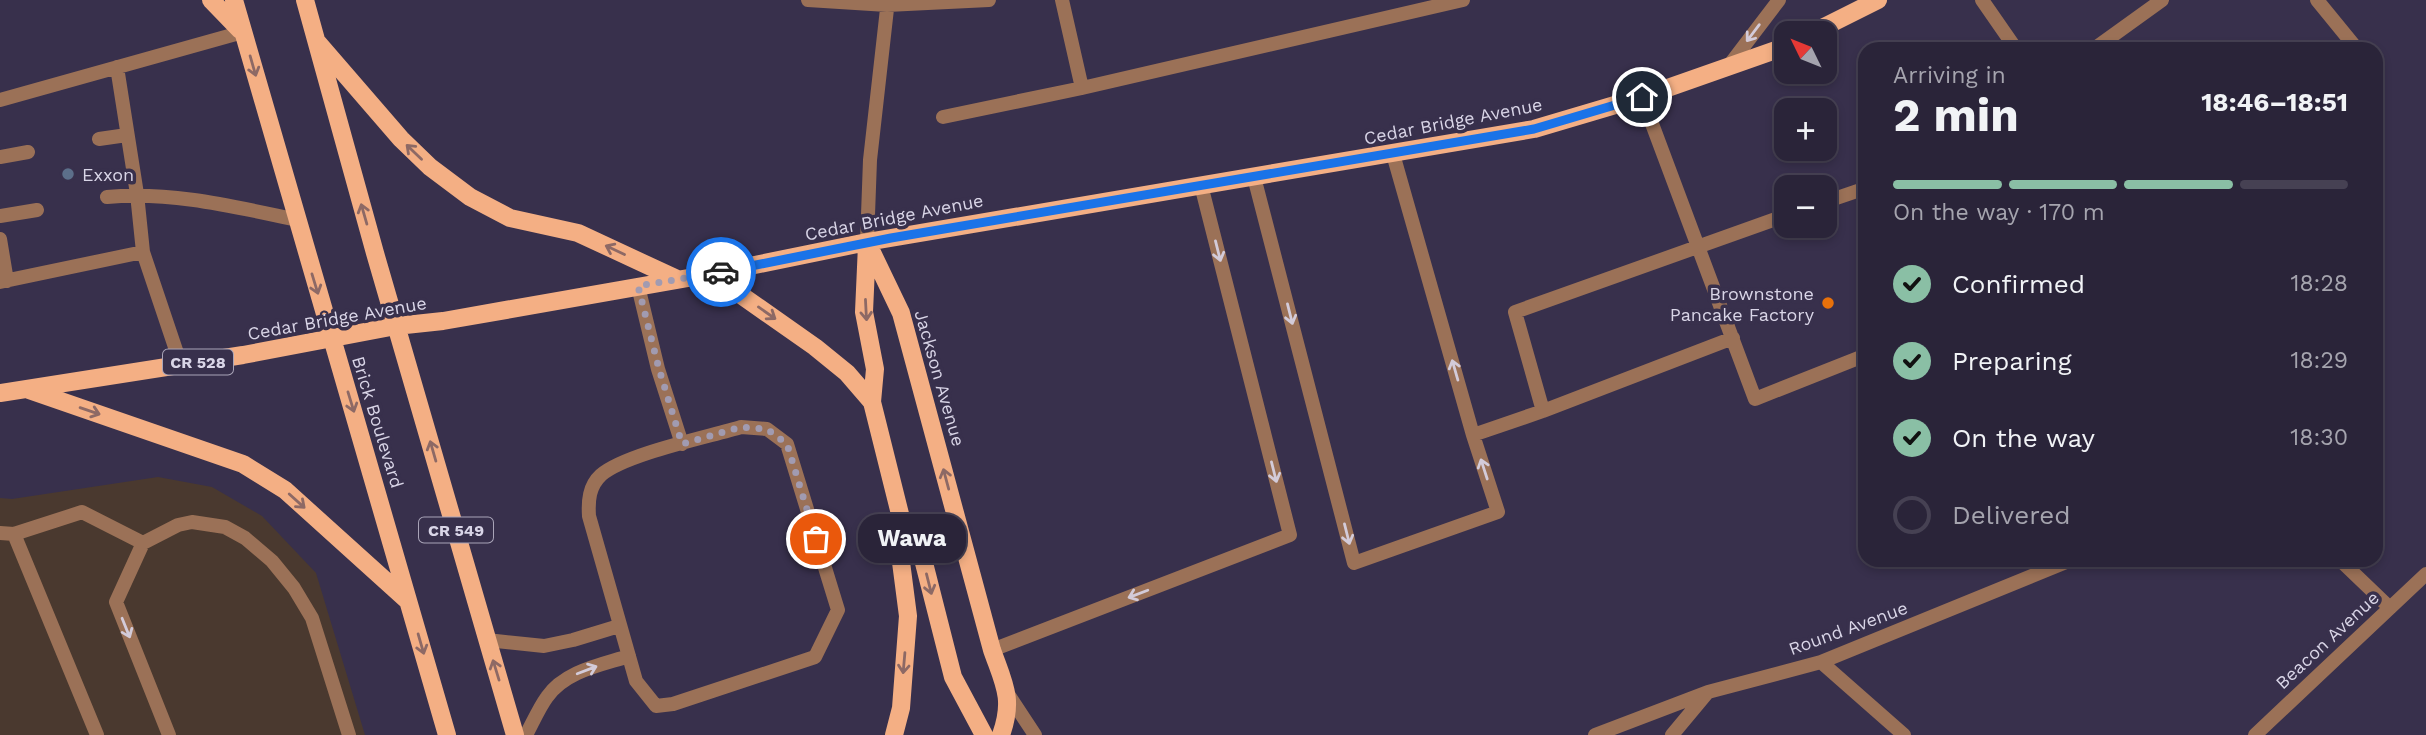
<!DOCTYPE html>
<meta charset="utf-8">
<style>
:root{--surface:#2a2439;--page:#363044;--text:#f1f3f6;--muted:#a5a4ae;--line:#464153;--accent:#8abfa5}
body{margin:0;font-family:"Work Sans",sans-serif;background:var(--page);color:var(--text);height:100vh;display:flex;flex-direction:column;font-size:26px;white-space:nowrap}
*{box-sizing:border-box;margin:0}
p{font-size:23px;color:var(--muted)}
.icon{flex:none;width:38px;height:38px;fill:none;stroke:currentColor;stroke-width:2;stroke-linecap:round;stroke-linejoin:round}
.map{position:relative;flex:1;overflow:hidden}
.sheet{position:absolute;left:1858px;top:42px;width:525px;height:525px;display:flex;flex-direction:column;background:var(--surface);border-radius:21px;box-shadow:0 4px 10px #0003,0 0 0 2px var(--line)}
.sheet>*{flex:none}
.needle{width:46px;rotate:313deg}
.fabs{position:absolute;left:1774px;top:21px;display:grid;gap:14px}
.fabs a{display:grid;place-items:center;width:63px;height:63px;border-radius:14px;background:var(--surface);box-shadow:0 4px 10px #0003,0 0 0 2px var(--line);font-size:35px}
.pin{position:absolute;display:grid;place-items:center;width:60px;height:60px;color:#fff;margin:-30px;border:4px solid #fff;border-radius:50%;box-shadow:0 2px 7px #0007}
.courier{position:absolute;display:grid;place-items:center;width:70px;height:70px;margin:-35px;border:5px solid #1a73e8;border-radius:50%;background:#fff;color:#222;box-shadow:0 2px 9px #0007}
.bubble{position:absolute;height:49px;border-radius:21px;background:var(--surface);box-shadow:0 4px 10px #0003,0 0 0 2px var(--line);font-size:23px;font-weight:700;line-height:49px;text-align:center}
.summary em{font-style:normal;font-weight:700}
.summary div{display:flex;flex-direction:column-reverse}
.summary{display:flex;align-items:center;justify-content:space-between;height:119px;padding:0 35px}
h1{font-size:46px;font-weight:700;line-height:52px}
.bar{display:grid;grid-template-columns:repeat(4,1fr);gap:10px 7px;align-content:center;height:84px;padding:0 35px}
.bar i{height:9px;border-radius:5px;background:var(--line)}
.bar .selected{background:var(--accent)}
.bar p{grid-column:span 4}
ol{padding:0 35px;list-style:none}
li{display:flex;align-items:center;gap:21px;height:77px}
li p{margin-inline-start:auto}
li .icon{padding:7px;border-radius:50%;background:var(--accent);color:#111;stroke-width:4}
li:last-child{color:var(--muted)}
li i{width:38px;height:38px;border:4px solid var(--line);border-radius:50%}
.map>svg:first-child{display:block}
.commercial{fill:#4a392f}
.lines{fill:none;stroke-linecap:round;stroke-linejoin:round}
.lane{stroke:#9b7157;stroke-width:14}
.street{stroke:#9b7157;stroke-width:14}
.primary{stroke:#f4af84;stroke-width:18}
.oneway{stroke:#d3cbd9}
.oneway2{stroke:#8d6965}
.done{stroke:#a19bb1;stroke-width:7;stroke-dasharray:0 12.6}
.route{stroke:#1a73e8;stroke-width:9}
.service-dot{fill:#5c6f8a;stroke:#38304c;stroke-width:2.5}
.food-dot{fill:#e8710a;stroke:#38304c;stroke-width:2.5}
.labels{text-anchor:middle;dominant-baseline:central;stroke-width:7;stroke-linejoin:round;paint-order:stroke}
.shield{fill:#38304c;stroke:#a9a4b8;stroke-width:2}
.shield-label{font-size:16px;font-weight:bold;fill:#d9d5e7}
.street-label{font-size:18px;fill:#d9d5e7;stroke:#38304c}
.poi-label{font-size:18px;fill:#d9d5e7;stroke:#38304c;text-anchor:start}
</style>
<div class="map">
<svg width="2426" height="735" viewBox="0 0 2426 735">
<rect width="100%" height="100%" fill="#38304c"/>
<path class="commercial" d="M158 477 212 487 262 516 316 573 365 735H0V498L12 499Z"/>
<g class="lines">
<path class="lane" d="M808 0 887 5 989 0
M1062 0 1082 88
M1982 0 2016 49
M2317 0 2357 49
M2094 49 2162 0
M117 67 137 194 143 252 181 365
M1728 67 1779 0
M1642 97 1755 399 1866 355
M0 100 243 32
M943 117 1082 88 1463 0
M99 139 127 135
M0 157 28 152
M1254 177 1354 563 1498 512 1473 435 1393 154
M107 197C172 191 235 207 298 220
M1825 202 1866 188
M0 216 37 210
M0 239 7 281
M867 242 870 160 888 0
M0 282 143 252
M638 286 658 369 682 444
M1733 338 1543 411 1515 312 1787 215
M741 427 767 429 787 444 838 610 815 657 673 704 656 706 636 681 589 516C588 501 589 486 601 475 625 454 708 437 741 427Z
M1473 435 1543 411
M0 533 14 534 82 512 143 543
M14 534 97 735
M487 640 544 646 573 640 619 626
M992 650 1290 535 1201 185
M169 735 116 602 143 543 178 525 192 522 225 527 245 538 272 561 294 588 312 618 349 735
M526 735C533 722 539 708 547 697 565 671 601 665 629 656"/>
<path class="street" d="M2340 560 2390 608
M1821 662 1904 735
M1008 694 1035 735
M1595 735 1708 692 1821 662 2071 560
M1672 735 1707 693
M2255 735 2426 574"/>
<path class="primary" d="M211 0 240 30
M234 0 447 735
M305 0 375 253 515 735
M1812 33 1878 0
M318 43 401 139 430 167 470 197 510 218 578 233 677 279
M867 242 901 313 992 650C1004 684 1014 699 1001 735
M867 245 864 312 875 369 872 402 902 522 923 559 953 677 984 735
M711 274 815 347 847 373 872 402
M29 390 243 464 285 490 408 601
M0 393 243 355 396 326 443 321 711 274 867 242 1534 129 1642 97 1787 46
M894 735 901 708 908 616 901 562 902 522"/>
</g>
<defs><path id="oneway-shaft" d="M-6 0H5M1.5-3L5.5 0L1.5 3" fill="none" stroke-width="1.6" stroke-linecap="round" stroke-linejoin="round" transform="scale(1.75)"/></defs>
<g class="oneway">
<use href="#oneway-shaft" transform="translate(1753 33) rotate(127)"/>
<use href="#oneway-shaft" transform="translate(1218 251) rotate(76)"/>
<use href="#oneway-shaft" transform="translate(1290 314) rotate(76)"/>
<use href="#oneway-shaft" transform="translate(1455 370) rotate(-106)"/>
<use href="#oneway-shaft" transform="translate(1484 469) rotate(-108)"/>
<use href="#oneway-shaft" transform="translate(1274 472) rotate(76)"/>
<use href="#oneway-shaft" transform="translate(1347 534) rotate(76)"/>
<use href="#oneway-shaft" transform="translate(1138 594) rotate(159)"/>
<use href="#oneway-shaft" transform="translate(126 628) rotate(68)"/>
<use href="#oneway-shaft" transform="translate(587 670) rotate(-21)"/>
</g>
<g class="oneway2">
<use href="#oneway-shaft" transform="translate(253 66) rotate(74)"/>
<use href="#oneway-shaft" transform="translate(414 152) rotate(-136)"/>
<use href="#oneway-shaft" transform="translate(364 214) rotate(-106)"/>
<use href="#oneway-shaft" transform="translate(615 250) rotate(-155)"/>
<use href="#oneway-shaft" transform="translate(315 284) rotate(73)"/>
<use href="#oneway-shaft" transform="translate(866 310) rotate(87)"/>
<use href="#oneway-shaft" transform="translate(767 313) rotate(35)"/>
<use href="#oneway-shaft" transform="translate(351 402) rotate(73)"/>
<use href="#oneway-shaft" transform="translate(90 411) rotate(19)"/>
<use href="#oneway-shaft" transform="translate(433 451) rotate(-106)"/>
<use href="#oneway-shaft" transform="translate(946 479) rotate(-105)"/>
<use href="#oneway-shaft" transform="translate(297 501) rotate(42)"/>
<use href="#oneway-shaft" transform="translate(929 584) rotate(76)"/>
<use href="#oneway-shaft" transform="translate(421 644) rotate(74)"/>
<use href="#oneway-shaft" transform="translate(904 663) rotate(95)"/>
<use href="#oneway-shaft" transform="translate(496 670) rotate(-107)"/>
</g>
<g class="lines">
<path class="done" d="M721 272 638 286 659 369 682 444 741 427 767 429 787 444 816 539"/>
<path class="route" d="M721 272 891 238 1534 129 1642 97"/>
</g>
<circle class="service-dot" cx="68" cy="174" r="7"/>
<circle class="food-dot" cx="1828" cy="303" r="7"/>
<g class="labels">
<g class="shield">
<rect x="163" y="349.5" width="70" height="25" rx="5"/>
<rect x="419" y="517.5" width="74" height="25" rx="5"/>
</g>
<g class="shield-label">
<text x="198" y="362">CR 528</text>
<text x="456" y="530">CR 549</text>
</g>
<g class="street-label">
<text transform="translate(1453 121) rotate(-11)">Cedar Bridge Avenue</text>
<text transform="translate(894 217) rotate(-11)">Cedar Bridge Avenue</text>
<text transform="translate(337 318) rotate(-10)">Cedar Bridge Avenue</text>
<text transform="translate(940 378) rotate(74)">Jackson Avenue</text>
<text transform="translate(378 422) rotate(73)">Brick Boulevard</text>
<text transform="translate(1848 628) rotate(-20)">Round Avenue</text>
<text transform="translate(2327 640) rotate(-43)">Beacon Avenue</text>
</g>
<g class="poi-label">
<text x="82" y="174">Exxon</text>
<text x="1814" y="293" text-anchor="end">Brownstone<tspan x="1814" dy="21">Pancake Factory</tspan></text>
</g>
</g>
</svg>
<div class="fabs">
<a><svg class="needle" viewBox="-14 -14 28 28"><path d="M0-13l5 13h-10z" fill="#e53935"/><path d="M0 13l5-13h-10z" fill="#a5a4ae"/></svg></a>
<a>+</a>
<a>−</a>
</div>
<div class="pin" style="left:816px;top:539px;background:#ea580c"><svg class="icon" aria-label="bag" viewBox="0 0 24 24"><path d="M5 8h14l-1 12H6zM9 8a3 3 0 0 1 6 0"/></svg></div>
<div class="pin" style="left:1642px;top:97px;background:#1f2937"><svg class="icon" aria-label="home" viewBox="0 0 24 24"><path d="M3 11l9-7 9 7M6 9v11h12V9"/></svg></div>
<div class="courier" style="left:721px;top:272px"><svg class="icon" aria-label="car" viewBox="0 0 24 24"><path d="M5 17H2v-5l4-1 3-4h7l3 4 3 1v5h-3M9 17h6M6 11h13"/><circle cx="7" cy="17" r="2"/><circle cx="17" cy="17" r="2"/></svg></div>
<div class="bubble" style="left:858px;top:514px;width:108px">Wawa</div>
<section class="sheet">
<div class="summary"><div><h1>2 min</h1><p>Arriving in</p></div><em>18:46–18:51</em></div>
<div class="bar"><i class="selected"></i><i class="selected"></i><i class="selected"></i><i></i><p>On the way · 170 m</p></div>
<ol>
<li><svg class="icon" aria-label="check" viewBox="0 0 24 24"><path d="M5 12l5 5 9-10"/></svg>Confirmed<p>18:28</p></li>
<li><svg class="icon" aria-label="check" viewBox="0 0 24 24"><path d="M5 12l5 5 9-10"/></svg>Preparing<p>18:29</p></li>
<li><svg class="icon" aria-label="check" viewBox="0 0 24 24"><path d="M5 12l5 5 9-10"/></svg>On the way<p>18:30</p></li>
<li><i></i>Delivered</li>
</ol>
</section>
</div>
